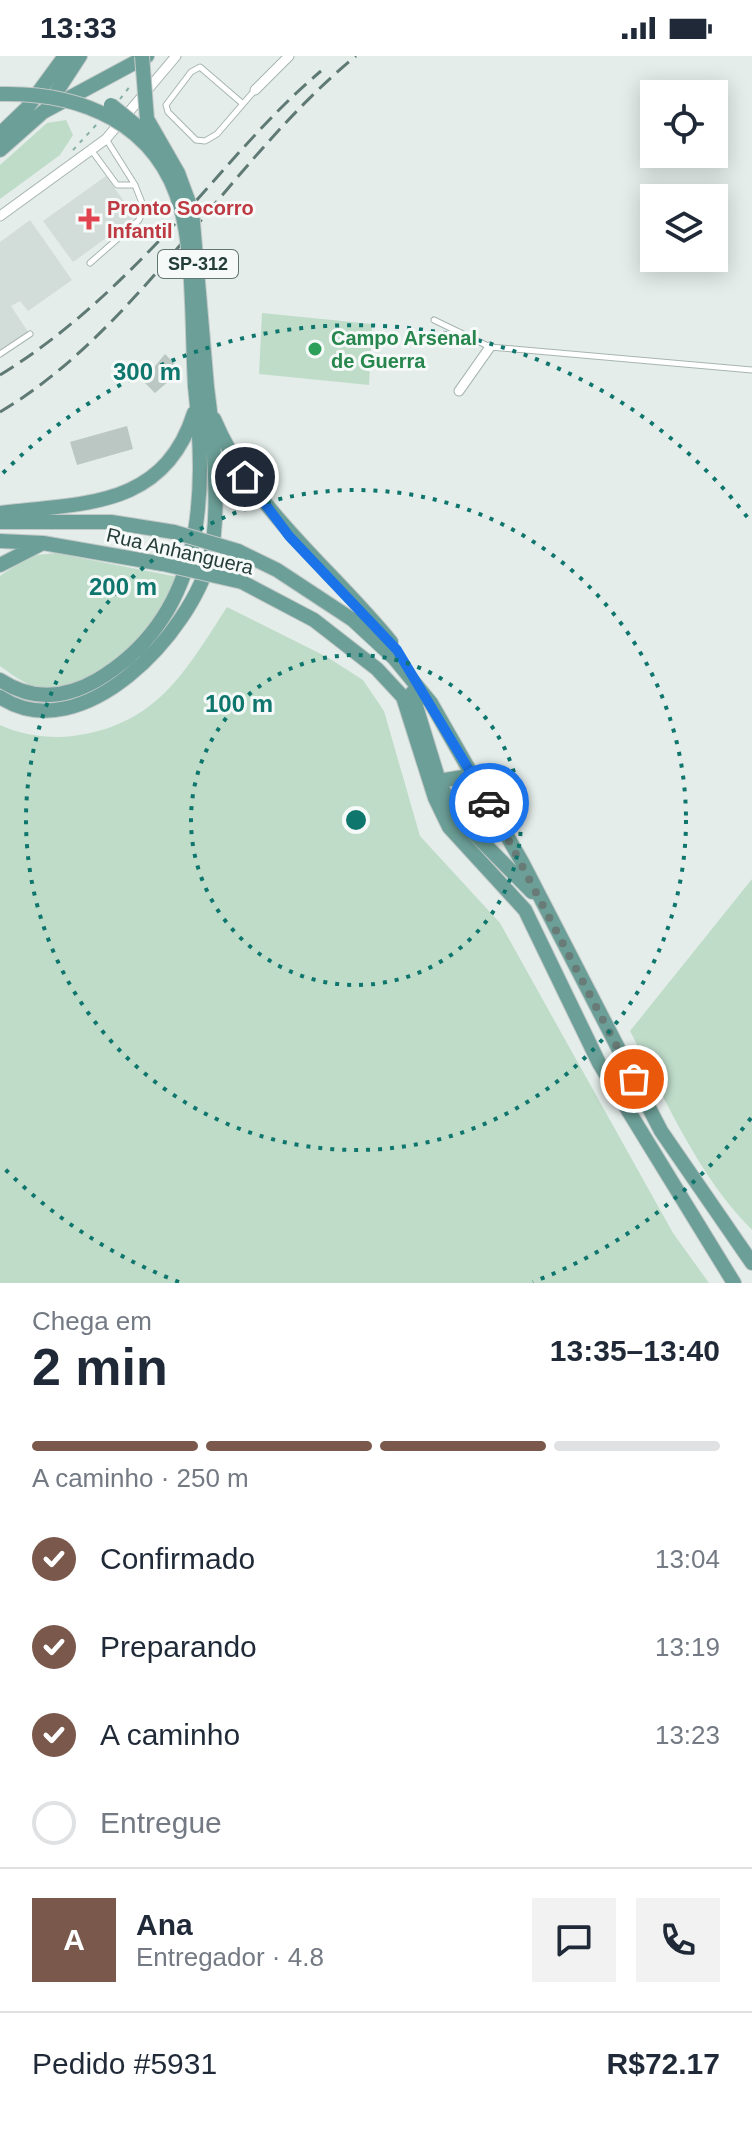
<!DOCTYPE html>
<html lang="pt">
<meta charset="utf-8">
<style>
:root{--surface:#fff;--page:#f2f2f3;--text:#1f2937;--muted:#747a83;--line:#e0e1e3;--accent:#7a594c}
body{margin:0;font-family:Helvetica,sans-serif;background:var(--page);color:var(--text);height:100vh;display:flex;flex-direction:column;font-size:30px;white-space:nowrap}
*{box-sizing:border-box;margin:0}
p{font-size:26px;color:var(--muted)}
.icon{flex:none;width:44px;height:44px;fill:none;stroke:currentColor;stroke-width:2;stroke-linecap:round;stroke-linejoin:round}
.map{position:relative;height:1227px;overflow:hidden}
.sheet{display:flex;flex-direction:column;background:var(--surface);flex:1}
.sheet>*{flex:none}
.fabs{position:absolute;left:640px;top:24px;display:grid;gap:16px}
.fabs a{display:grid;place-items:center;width:88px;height:88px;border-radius:0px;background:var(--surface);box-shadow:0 4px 20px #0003;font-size:40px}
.pin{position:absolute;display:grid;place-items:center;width:68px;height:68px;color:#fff;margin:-34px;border:4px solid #fff;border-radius:50%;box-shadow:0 2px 8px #0007}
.courier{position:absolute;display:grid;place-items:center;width:80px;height:80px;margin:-40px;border:6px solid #1a73e8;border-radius:50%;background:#fff;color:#222;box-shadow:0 2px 10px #0007}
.headline em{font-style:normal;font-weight:700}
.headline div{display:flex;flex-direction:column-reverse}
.headline{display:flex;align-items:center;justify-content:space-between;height:136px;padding:0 32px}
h1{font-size:52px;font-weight:700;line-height:60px}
.bar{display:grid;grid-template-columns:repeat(4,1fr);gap:12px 8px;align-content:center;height:96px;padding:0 32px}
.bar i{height:10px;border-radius:6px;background:var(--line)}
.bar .current{background:var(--accent)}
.bar p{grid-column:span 4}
.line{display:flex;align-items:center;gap:20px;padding:0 32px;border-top:2px solid var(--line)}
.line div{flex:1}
.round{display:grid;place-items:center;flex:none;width:84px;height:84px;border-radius:0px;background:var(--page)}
ol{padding:0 32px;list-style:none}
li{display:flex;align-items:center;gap:24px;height:88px}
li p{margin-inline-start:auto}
li .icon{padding:8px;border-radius:50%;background:var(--accent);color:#fff;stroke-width:4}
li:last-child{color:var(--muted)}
li i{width:44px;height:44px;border:4px solid var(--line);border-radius:50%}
.status{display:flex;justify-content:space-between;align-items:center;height:56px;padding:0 40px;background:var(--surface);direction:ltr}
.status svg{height:22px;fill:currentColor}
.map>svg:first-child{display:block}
.built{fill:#d2dcd9}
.green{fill:#bfdcc9}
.building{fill:#bac7c3}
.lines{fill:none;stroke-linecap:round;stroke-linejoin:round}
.service-casing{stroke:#a7b5b1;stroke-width:7}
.minor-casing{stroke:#a7b5b1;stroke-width:11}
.primary-casing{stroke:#c2c9c8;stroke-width:16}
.path{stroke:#87aea6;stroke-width:2;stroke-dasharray:4 6;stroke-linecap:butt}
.service{stroke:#fff;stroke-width:5}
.minor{stroke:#fff;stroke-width:9}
.primary{stroke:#6c9f97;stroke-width:14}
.rail{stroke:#5f7974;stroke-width:3;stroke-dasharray:16 8;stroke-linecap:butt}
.primary-bridge-casing{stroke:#c2c9c8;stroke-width:16;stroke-linecap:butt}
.primary-bridge{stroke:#6c9f97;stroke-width:14}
.done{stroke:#687b77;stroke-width:8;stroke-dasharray:0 14.4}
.route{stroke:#1a73e8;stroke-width:10}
.ring{fill:none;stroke:#0f766e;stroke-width:4;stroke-dasharray:4 8}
.health-dot{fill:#e0444e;stroke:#f5f9f7;stroke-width:3}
.leisure-dot{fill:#2e9e5b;stroke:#f5f9f7;stroke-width:3}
.labels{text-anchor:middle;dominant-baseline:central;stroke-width:6;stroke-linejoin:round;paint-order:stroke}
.shield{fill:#f5f9f7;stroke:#637572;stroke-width:2}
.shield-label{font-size:18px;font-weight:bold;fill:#253d39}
.health-label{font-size:20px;font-weight:bold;fill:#be3a42;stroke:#f5f9f7;text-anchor:start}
.leisure-label{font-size:20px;font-weight:bold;fill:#27864d;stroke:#f5f9f7;text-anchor:start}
.street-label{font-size:20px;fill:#253d39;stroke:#f5f9f7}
.centre{fill:#0f766e;stroke:#f5f9f7;stroke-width:4}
.ring-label{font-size:24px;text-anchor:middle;font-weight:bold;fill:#0f766e;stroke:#f5f9f7;stroke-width:6;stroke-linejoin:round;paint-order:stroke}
</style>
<div class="status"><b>13:33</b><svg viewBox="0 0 49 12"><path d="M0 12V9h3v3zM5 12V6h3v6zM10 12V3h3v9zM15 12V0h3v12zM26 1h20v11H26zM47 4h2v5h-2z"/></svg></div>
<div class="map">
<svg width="752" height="1227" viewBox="0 0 752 1227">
<rect width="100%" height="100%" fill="#e4edea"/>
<path class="built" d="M106 120 135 161 73 206 43 165Z
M30 164 72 224 28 255 20 245 11 250 28 276 0 294V186Z"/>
<path class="green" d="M66 64 73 79 60 99 0 143V109L47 67Z
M262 257 372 268 369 329 259 318Z
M55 497 178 521C165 564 104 631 56 634 35 636 15 621 0 610V520L29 500Z
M227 551 327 601 363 624 384 655 420 780 500 867 673 1177 709 1227H0V669C21 679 50 683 73 680 157 669 185 616 227 551Z
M752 823V1174C698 1120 665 1043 630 975Z"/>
<path class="building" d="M165 298 176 309 173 314 177 318 155 337 143 325Z
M127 370 133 393 77 409 70 386Z"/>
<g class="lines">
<g class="service-casing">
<path id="service" d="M243 48 200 11 191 16 166 49 168 56 196 84 205 85 217 78 255 34
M92 95 117 129H135
M90 207 139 164 144 152 135 129 106 83
M434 264 490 291 752 314
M0 298 30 278"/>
</g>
<g class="minor-casing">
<path id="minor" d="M255 34 289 0
M0 160 106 83 176 0
M459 335 490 291"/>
</g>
<g class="primary-casing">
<path id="primary" d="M48 49 80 0
M0 78 27 52 65 0
M0 94 43 56 147 0
M214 363C253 455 330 511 391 586
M0 457C84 447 164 452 194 357
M0 466H111L174 476
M0 485 43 487 163 508
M238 495 277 514 353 564 394 602 431 647 522 806 661 1075 752 1207
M0 509 39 489
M242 526 314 564 377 613 403 641 435 742 449 771 525 854 599 1007 734 1227
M0 624C32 645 64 643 97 624 205 560 207 441 195 330
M412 637 439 725 454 757 532 836
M0 641C82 695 192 576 210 501 221 459 213 375 207 331
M437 732 439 725 475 719"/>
</g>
<path class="path" d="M120 43 131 29
M73 94 97 68"/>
<use href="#service" class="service"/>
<use href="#minor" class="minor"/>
<use href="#primary" class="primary"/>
<path class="rail" d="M0 319C64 280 121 226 172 171 221 119 265 62 321 15
M0 356C139 274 230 103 356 0"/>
<g class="primary-bridge-casing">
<path id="primary-bridge" d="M142 0 147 63 178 117 192 155 207 331
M0 38C81 36 158 67 181 153 194 199 192 280 195 330
M111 49 154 84
M174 476 238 495
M163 508 242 526"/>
</g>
<use href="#primary-bridge" class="primary-bridge"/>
</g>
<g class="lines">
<path class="done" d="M489 747 634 1023"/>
<path class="route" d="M245 421 289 480 397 594 489 747"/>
</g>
<g class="ring">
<circle cx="356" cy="764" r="165"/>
<circle cx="356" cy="764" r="330"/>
<path d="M751 1062A495 495 0 0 1 533 1226M179 1226A495 495 0 0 1 3 1111M3 417A495 495 0 0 1 751 466"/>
</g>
<path class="health-dot" d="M85 151h8v8h8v8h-8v8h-8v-8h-8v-8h8z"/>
<circle class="leisure-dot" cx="315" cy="293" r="8"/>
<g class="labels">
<rect class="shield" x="158" y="194" width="80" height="28" rx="6"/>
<g class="shield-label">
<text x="198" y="208">SP-312</text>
</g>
<g class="health-label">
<text x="107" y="152">Pronto Socorro<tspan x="107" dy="23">Infantil</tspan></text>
</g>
<g class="leisure-label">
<text x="331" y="282">Campo Arsenal<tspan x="331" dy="23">de Guerra</tspan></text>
</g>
<g class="street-label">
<text transform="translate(180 495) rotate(13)">Rua Anhanguera</text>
</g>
</g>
<circle cx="356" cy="764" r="12" class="centre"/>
<g class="ring-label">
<text x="147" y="324">300 m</text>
<text x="123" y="539">200 m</text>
<text x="239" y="656">100 m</text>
</g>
</svg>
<div class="fabs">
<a><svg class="icon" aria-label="locate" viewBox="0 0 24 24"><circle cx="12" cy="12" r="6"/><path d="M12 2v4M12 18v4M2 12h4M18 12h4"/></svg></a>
<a><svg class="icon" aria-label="layers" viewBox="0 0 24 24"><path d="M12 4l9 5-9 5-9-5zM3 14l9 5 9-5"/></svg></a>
</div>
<div class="pin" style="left:634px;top:1023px;background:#ea580c"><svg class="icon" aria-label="bag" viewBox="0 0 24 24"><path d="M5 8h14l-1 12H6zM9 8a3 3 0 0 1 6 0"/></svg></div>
<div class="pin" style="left:245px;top:421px;background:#1f2937"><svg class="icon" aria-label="home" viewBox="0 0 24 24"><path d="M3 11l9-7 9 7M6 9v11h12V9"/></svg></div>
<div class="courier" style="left:489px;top:747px"><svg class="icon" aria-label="car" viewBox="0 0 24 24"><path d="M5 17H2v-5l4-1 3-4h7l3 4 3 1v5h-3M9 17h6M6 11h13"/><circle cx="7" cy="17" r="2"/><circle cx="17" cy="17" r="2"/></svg></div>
</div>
<section class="sheet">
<div class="headline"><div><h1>2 min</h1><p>Chega em</p></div><em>13:35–13:40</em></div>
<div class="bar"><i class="current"></i><i class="current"></i><i class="current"></i><i></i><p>A caminho · 250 m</p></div>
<ol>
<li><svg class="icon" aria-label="check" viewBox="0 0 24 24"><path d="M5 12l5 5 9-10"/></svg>Confirmado<p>13:04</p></li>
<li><svg class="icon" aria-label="check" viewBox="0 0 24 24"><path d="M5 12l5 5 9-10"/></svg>Preparando<p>13:19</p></li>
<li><svg class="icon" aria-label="check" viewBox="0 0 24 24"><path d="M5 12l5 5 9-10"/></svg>A caminho<p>13:23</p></li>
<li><i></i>Entregue</li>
</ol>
<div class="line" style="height:144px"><b class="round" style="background:var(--accent);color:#fff">A</b><div><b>Ana</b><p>Entregador · 4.8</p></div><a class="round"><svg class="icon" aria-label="chat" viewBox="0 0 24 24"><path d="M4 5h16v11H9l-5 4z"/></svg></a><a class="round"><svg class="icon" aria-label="phone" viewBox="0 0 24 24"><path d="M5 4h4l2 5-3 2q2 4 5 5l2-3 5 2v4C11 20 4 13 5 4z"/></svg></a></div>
<div class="line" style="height:104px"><div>Pedido #5931</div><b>R$72.17</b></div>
</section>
